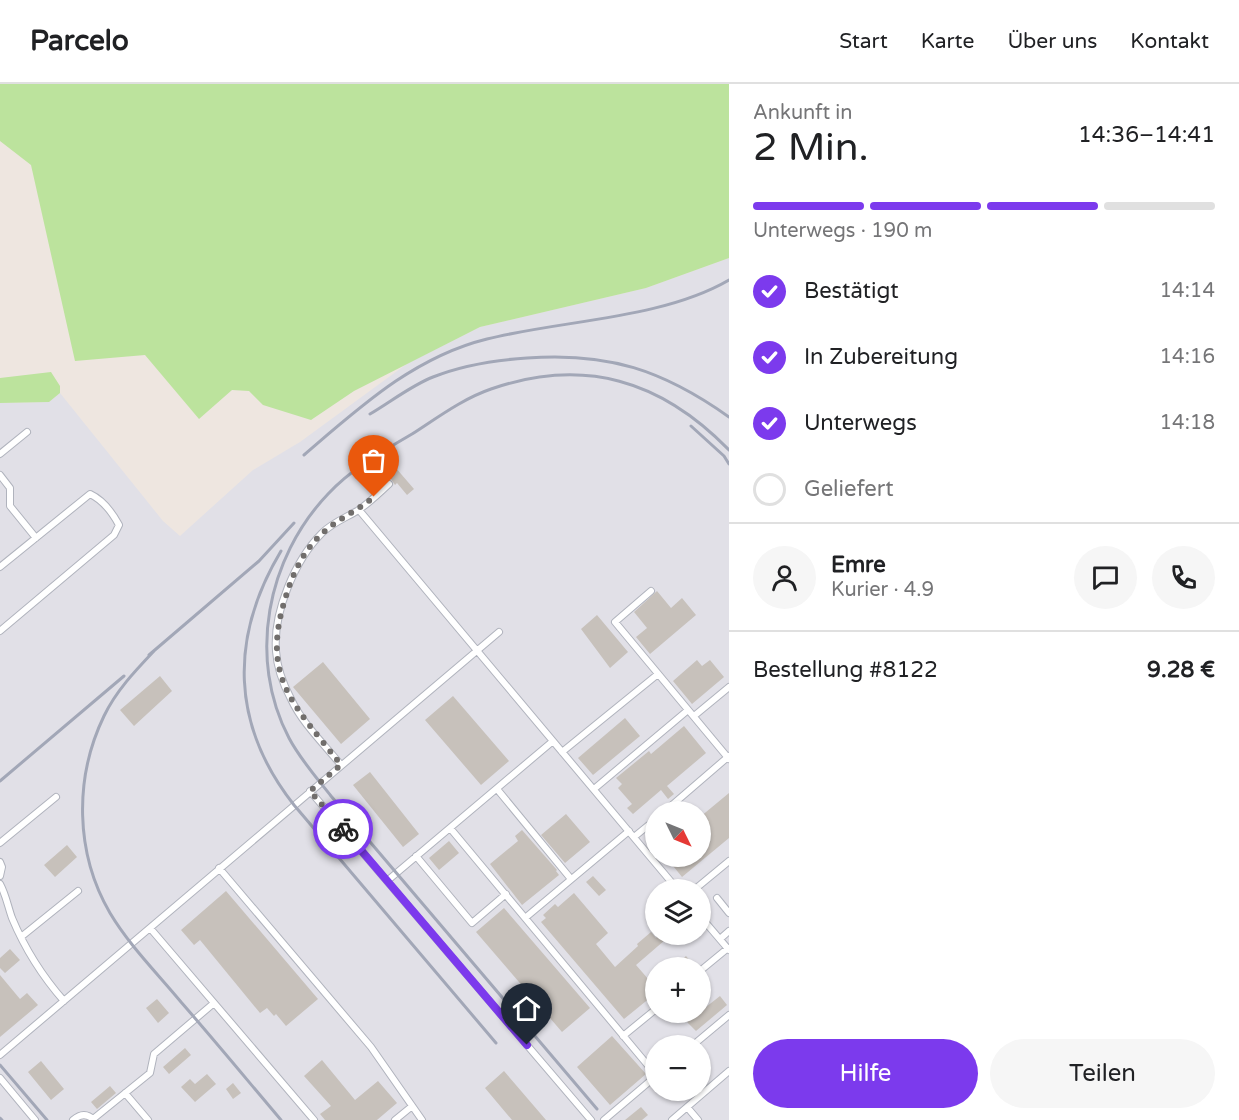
<!DOCTYPE html>
<html lang="de">
<meta charset="utf-8">
<style>
:root{--surface:#fff;--page:#f6f6f6;--text:#202124;--muted:#757577;--line:#e0e0e0;--accent:#7c3aed}
body{margin:0;font-family:"Varela Round",sans-serif;background:var(--page);color:var(--text);height:100vh;display:flex;flex-direction:column;font-size:22px;white-space:nowrap}
*{box-sizing:border-box;margin:0}
p{font-size:20px;color:var(--muted)}
.icon{flex:none;width:33px;height:33px;fill:none;stroke:currentColor;stroke-width:2;stroke-linecap:round;stroke-linejoin:round}
.map{position:relative;flex:1;overflow:hidden}
.side{display:flex;flex-direction:column;background:var(--surface);width:510px}
.side>*{flex:none}
.needle{width:39px;rotate:133deg}
.controls{position:absolute;left:645px;top:717px;display:grid;gap:12px}
.controls a{display:grid;place-items:center;width:66px;height:66px;border-radius:50%;background:var(--surface);box-shadow:0 2px 4px #0004;font-size:30px}
.pin{position:absolute;display:grid;place-items:center;width:51px;height:51px;color:#fff;margin:-62px -26px;border-radius:50% 50% 50% 0;rotate:-45deg;box-shadow:0 0 6px #0007}
.pin .icon{rotate:45deg}
.courier{position:absolute;display:grid;place-items:center;width:60px;height:60px;margin:-30px;border:4px solid #7c3aed;border-radius:50%;background:#fff;color:#222;box-shadow:0 2px 8px #0007}
.head em{font-style:normal;font-weight:600}
.head div{display:flex;flex-direction:column-reverse}
.head{display:flex;align-items:center;justify-content:space-between;height:102px;padding:0 24px}
h1{font-size:39px;font-weight:600;line-height:45px}
.bar{display:grid;grid-template-columns:repeat(4,1fr);gap:9px 6px;align-content:center;height:72px;padding:0 24px}
.bar i{height:8px;border-radius:4px;background:var(--line)}
.bar .on{background:var(--accent)}
.bar p{grid-column:span 4}
.line{display:flex;align-items:center;gap:15px;padding:0 24px;border-top:2px solid var(--line)}
.line div{flex:1}
.round{display:grid;place-items:center;flex:none;width:63px;height:63px;border-radius:32px;background:var(--page)}
ol{padding:0 24px;list-style:none}
li{display:flex;align-items:center;gap:18px;height:66px}
li p{margin-inline-start:auto}
li .icon{padding:6px;border-radius:50%;background:var(--accent);color:#fff;stroke-width:4}
li:last-child{color:var(--muted)}
li i{width:33px;height:33px;border:3px solid var(--line);border-radius:50%}
.cta{display:flex;gap:12px;margin-top:auto;padding:12px 24px}
.cta a{flex:1;height:69px;border-radius:36px;background:var(--accent);color:#fff;font-size:24px;font-weight:600;line-height:69px;text-align:center}
.cta a+a{background:var(--page);color:var(--text)}
header{display:flex;align-items:center;gap:36px;box-sizing:border-box;height:84px;padding:0 30px;background:var(--surface);border-bottom:2px solid var(--line)}
header strong{font-size:28px}
nav{display:flex;gap:33px;margin-inline-start:auto;font-size:21px}
main{display:flex;flex:1;min-height:0}
.map>svg:first-child{display:block}
.industrial{fill:#e1e0e7;fill-rule:evenodd}
.green{fill:#bce39d}
.building{fill:#c7c1bb}
.lines{fill:none;stroke-linecap:round;stroke-linejoin:round}
.service-casing{stroke:#b0b3bd;stroke-width:8}
.service{stroke:#fff;stroke-width:6}
.rail{stroke:#a2a7b7;stroke-width:3}
.done{stroke:#716e6c;stroke-width:6;stroke-dasharray:0 10.8}
.route{stroke:#7c3aed;stroke-width:8}
</style>
<header>
<strong>Parcelo</strong>
<nav><a>Start</a><a>Karte</a><a>Über uns</a><a>Kontakt</a></nav>
</header>
<main>
<div class="map">
<svg width="729" height="1036" viewBox="0 0 729 1036">
<rect width="100%" height="100%" fill="#eee6e0"/>
<path class="industrial" d="M729 174V1036H0V319L49 318 60 309 163 437 180 452 253 386 300 358 408 279 480 243 646 204ZM656 728H700V772H656ZM656 806H700V850H656ZM656 884H700V928H656ZM656 962H700V1006H656Z"/>
<path class="green" d="M0 0H729V174L646 204 480 243 354 307 311 336 263 321 249 307 232 306 199 335 145 271 75 277 31 81 0 57Z
M51 288 60 302V309L49 318 0 319V294Z"/>
<path class="building" d="M389 376 414 405 407 411 397 399 395 401 391 395 386 393 379 399 372 390Z
M657 507 671 524 682 514 696 531 650 570 636 553 647 544 634 528Z
M597 531 628 568 610 584 581 545Z
M697 576 702 582 710 576 724 593 692 620 673 597Z
M323 578 370 635 341 660 293 603Z
M160 592 172 607 134 642 120 626Z
M453 612 509 677 481 701 425 636Z
M625 634 640 652 593 691 578 674Z
M684 642 706 669 667 702 674 710 668 715 661 706 633 730 627 724 632 720 618 704 622 700 616 694 649 667 651 670Z
M370 688 419 750 403 763 353 701Z
M729 709V754L682 793 665 772H700V733Z
M566 730 590 758 565 779 541 751Z
M522 746 557 786 556 787 559 791 522 821 490 780 518 757 515 752Z
M449 757 459 769 439 786 429 774Z
M67 761 77 773 55 793 44 781Z
M593 792 606 806 599 812 586 798Z
M226 807 318 915 286 942 276 930 274 932 267 924 260 929 200 856 194 861 181 846Z
M574 809 608 849 596 860 615 883 638 862 637 860 651 848 656 854 660 850H672L636 881 656 904V909L624 935 541 838 546 834 543 831 555 820 558 823Z
M504 824 590 924 562 948 476 848Z
M10 865 20 876 5 889 0 884V874Z
M686 872 696 884H673Z
M0 891 20 915 27 909 38 921 0 953Z
M720 912 727 921 696 947 687 938Z
M157 915 169 929 158 939 146 924Z
M612 952 646 990 610 1021 577 983Z
M185 964 191 971 169 990 163 983Z
M322 976 355 1016 378 997 397 1019 377 1036H325L320 1030 331 1022 304 992Z
M41 977 64 1005 51 1016 28 988Z
M504 987 546 1036H512L485 1004Z
M207 990 216 1000 195 1018 181 1003 190 995 195 1000Z
M233 999 241 1009 233 1015 226 1005Z
M110 1002 116 1009 97 1025 91 1018Z
M641 1023 648 1031 642 1036H625Z"/>
<g class="lines">
<g class="service-casing">
<path id="service" d="M0 370 27 348
M0 391 10 404V422L36 454
M359 426 678 806
M0 483 90 410C103 416 112 428 119 441L114 451 0 547
M651 507 615 538 729 675
M694 632 729 603
M562 668 658 590
M341 681C324 660 302 639 291 615 283 600 277 583 276 567 273 528 295 476 322 449 332 439 345 434 357 427 368 420 379 409 389 400
M497 705 571 795
M594 705 688 626
M310 707 591 1036
M664 728 729 672
M450 744 656 991
M634 753 656 735
M0 759 56 713
M416 772 472 839 506 810
M0 778 2 783 0 792
M219 784 371 963 422 1036
M387 797 553 657
M0 800C6 811 8 823 12 834 25 865 42 892 64 917
M694 806 729 777
M717 814 729 829
M700 832 729 866
M525 834 629 747
M150 844 314 1036
M21 853 78 807
M720 855 729 847
M700 887 728 864
M623 952 656 925
M692 962 729 931
M0 971 499 548
M0 994 35 1036
M125 1009 148 1036
M687 1023 698 1036
M93 1035 150 989 154 970 214 919
M73 1036C80 1030 87 1029 94 1036
M395 1036 411 1023
M604 1036 656 992
M672 1036 729 987"/>
</g>
<use href="#service" class="service"/>
<path class="rail" d="M370 330C389 319 412 301 433 293 463 281 496 276 527 274 608 268 663 286 729 333
M691 342 724 372 729 380
M304 371C360 323 414 273 487 255 563 236 662 235 729 196
M281 467C229 554 231 641 294 721L496 959
M154 567C135 587 116 607 104 632 74 694 75 769 110 829 129 861 157 889 181 918 215 957 248 997 281 1036
M149 571 259 477 294 439
M0 697 124 592
M0 981 47 1036
M597 1025 331 712C316 693 300 675 289 654 247 574 267 474 328 410 351 385 383 367 412 350 437 334 462 315 491 305 584 273 661 296 729 366
M0 1034 2 1036"/>
</g>
<g class="lines">
<path class="done" d="M343 745 310 707 341 681C293 619 259 593 287 509 294 486 306 463 325 447 340 434 358 426 374 413"/>
<path class="route" d="M343 745 527 961"/>
</g>
</svg>
<div class="controls">
<a><svg class="needle" viewBox="-14 -14 28 28"><path d="M0-13l5 13h-10z" fill="#e53935"/><path d="M0 13l5-13h-10z" fill="#757577"/></svg></a>
<a><svg class="icon" aria-label="layers" viewBox="0 0 24 24"><path d="M12 4l9 5-9 5-9-5zM3 14l9 5 9-5"/></svg></a>
<a>+</a>
<a>−</a>
</div>
<div class="pin" style="left:374px;top:413px;background:#ea580c"><svg class="icon" aria-label="bag" viewBox="0 0 24 24"><path d="M5 8h14l-1 12H6zM9 8a3 3 0 0 1 6 0"/></svg></div>
<div class="pin" style="left:527px;top:961px;background:#1f2937"><svg class="icon" aria-label="home" viewBox="0 0 24 24"><path d="M3 11l9-7 9 7M6 9v11h12V9"/></svg></div>
<div class="courier" style="left:343px;top:745px"><svg class="icon" aria-label="bike" viewBox="0 0 24 24"><circle cx="6" cy="16" r="4"/><circle cx="18" cy="16" r="4"/><path d="M6 16l4-8h5l3 8M10 8l3 8H6M13 5h3"/></svg></div>
</div>
<section class="side">
<div class="head"><div><h1>2 Min.</h1><p>Ankunft in</p></div><em>14:36–14:41</em></div>
<div class="bar"><i class="on"></i><i class="on"></i><i class="on"></i><i></i><p>Unterwegs · 190 m</p></div>
<ol>
<li><svg class="icon" aria-label="check" viewBox="0 0 24 24"><path d="M5 12l5 5 9-10"/></svg>Bestätigt<p>14:14</p></li>
<li><svg class="icon" aria-label="check" viewBox="0 0 24 24"><path d="M5 12l5 5 9-10"/></svg>In Zubereitung<p>14:16</p></li>
<li><svg class="icon" aria-label="check" viewBox="0 0 24 24"><path d="M5 12l5 5 9-10"/></svg>Unterwegs<p>14:18</p></li>
<li><i></i>Geliefert</li>
</ol>
<div class="line" style="height:108px"><a class="round"><svg class="icon" aria-label="person" viewBox="0 0 24 24"><circle cx="12" cy="8" r="4"/><path d="M4 21q1-7 8-7t8 7"/></svg></a><div><b>Emre</b><p>Kurier · 4.9</p></div><a class="round"><svg class="icon" aria-label="chat" viewBox="0 0 24 24"><path d="M4 5h16v11H9l-5 4z"/></svg></a><a class="round"><svg class="icon" aria-label="phone" viewBox="0 0 24 24"><path d="M5 4h4l2 5-3 2q2 4 5 5l2-3 5 2v4C11 20 4 13 5 4z"/></svg></a></div>
<div class="line" style="height:78px"><div>Bestellung #8122</div><b>9.28 €</b></div>
<div class="cta"><a>Hilfe</a><a>Teilen</a></div>
</section>
</main>
